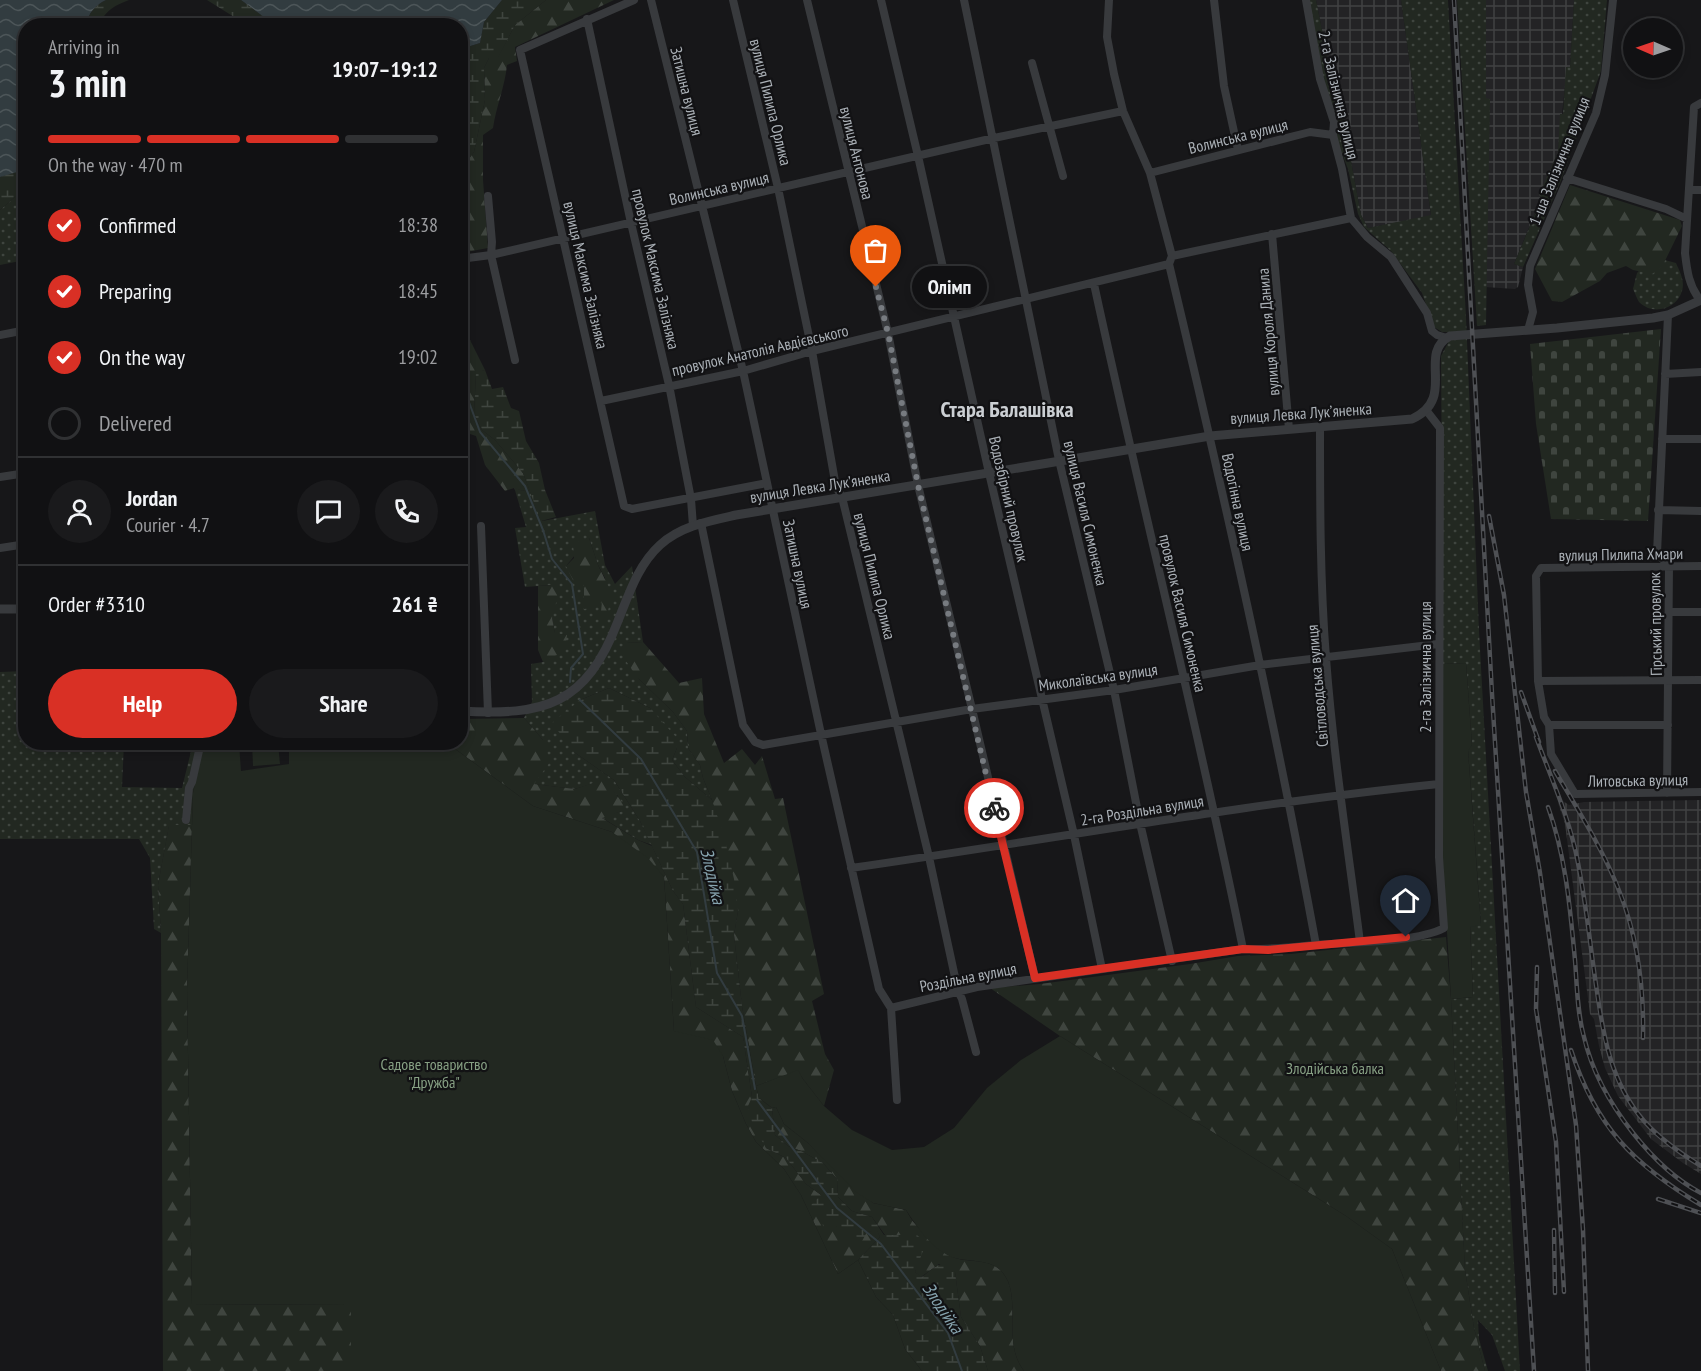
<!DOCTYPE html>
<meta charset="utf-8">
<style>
:root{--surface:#111113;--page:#1a1a1c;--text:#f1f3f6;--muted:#9c9da0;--line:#303133;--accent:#d93025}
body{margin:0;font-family:"PT Sans Narrow",sans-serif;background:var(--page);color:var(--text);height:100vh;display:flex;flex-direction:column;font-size:22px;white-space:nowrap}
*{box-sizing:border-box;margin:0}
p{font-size:20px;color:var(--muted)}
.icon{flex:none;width:33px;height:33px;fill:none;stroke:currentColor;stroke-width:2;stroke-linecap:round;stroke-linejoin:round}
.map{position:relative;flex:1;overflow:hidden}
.details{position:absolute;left:18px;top:18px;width:450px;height:732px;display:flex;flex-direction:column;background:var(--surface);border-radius:24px;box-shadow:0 3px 9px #0003,0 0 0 2px var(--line)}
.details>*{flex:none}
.needle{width:39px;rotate:272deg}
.buttons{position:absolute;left:1623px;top:18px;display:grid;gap:12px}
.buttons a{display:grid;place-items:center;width:60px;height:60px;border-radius:50%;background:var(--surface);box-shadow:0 3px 9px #0003,0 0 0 2px var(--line);font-size:30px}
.pin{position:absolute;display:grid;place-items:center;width:51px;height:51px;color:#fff;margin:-62px -26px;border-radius:50% 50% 50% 0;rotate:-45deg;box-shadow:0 0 6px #0007}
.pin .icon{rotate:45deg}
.courier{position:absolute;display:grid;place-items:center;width:60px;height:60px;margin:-30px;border:4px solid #d93025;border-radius:50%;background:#fff;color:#222;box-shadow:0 2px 8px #0007}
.bubble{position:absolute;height:42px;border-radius:21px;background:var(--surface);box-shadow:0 3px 9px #0003,0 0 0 2px var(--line);font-size:20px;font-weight:700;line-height:42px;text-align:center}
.headline em{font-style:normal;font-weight:700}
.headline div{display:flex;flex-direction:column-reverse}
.headline{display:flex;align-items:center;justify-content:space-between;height:102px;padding:0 30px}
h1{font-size:39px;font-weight:700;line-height:45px}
.bar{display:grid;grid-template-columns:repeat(4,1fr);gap:9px 6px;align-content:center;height:72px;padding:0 30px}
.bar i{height:8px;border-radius:4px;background:var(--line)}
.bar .selected{background:var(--accent)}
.bar p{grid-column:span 4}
.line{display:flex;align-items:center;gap:15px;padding:0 30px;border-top:2px solid var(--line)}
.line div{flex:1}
.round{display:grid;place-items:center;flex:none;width:63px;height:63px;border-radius:32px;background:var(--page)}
ol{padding:0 30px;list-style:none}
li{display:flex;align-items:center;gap:18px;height:66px}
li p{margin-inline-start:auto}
li .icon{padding:6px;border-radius:50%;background:var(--accent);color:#fff;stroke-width:4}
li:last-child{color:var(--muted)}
li i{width:33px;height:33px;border:3px solid var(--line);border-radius:50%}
.action{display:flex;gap:12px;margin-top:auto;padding:12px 30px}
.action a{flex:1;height:69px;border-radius:36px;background:var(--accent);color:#fff;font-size:24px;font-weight:700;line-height:69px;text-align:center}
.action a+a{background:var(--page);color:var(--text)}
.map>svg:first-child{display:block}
.industrial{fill:url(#industrial-grid)}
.grass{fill:url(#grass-dots);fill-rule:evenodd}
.forest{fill:url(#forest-firs)}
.wetland{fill:url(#wetland-marsh)}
.cemetery{fill:url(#cemetery-stones)}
.garden{fill:#222821}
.water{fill:url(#water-waves)}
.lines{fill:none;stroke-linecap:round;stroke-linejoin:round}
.stream{stroke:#323c40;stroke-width:2}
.minor{stroke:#383a3d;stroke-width:8}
.tertiary{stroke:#383a3d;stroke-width:9}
.rail-casing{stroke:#4e5054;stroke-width:4.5}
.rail{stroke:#121214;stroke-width:2;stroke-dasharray:7;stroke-linecap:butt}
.done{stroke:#777b80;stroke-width:6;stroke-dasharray:0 10.8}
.route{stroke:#d93025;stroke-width:8}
.labels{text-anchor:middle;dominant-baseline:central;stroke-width:4.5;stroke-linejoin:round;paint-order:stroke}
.street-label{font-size:16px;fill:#abb1b7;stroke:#121214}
.park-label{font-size:16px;fill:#87a084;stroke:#121214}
.water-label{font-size:18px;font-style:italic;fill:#86a3ae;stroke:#121214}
.district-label{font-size:22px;font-weight:bold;fill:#cbcfd3;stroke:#121214}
</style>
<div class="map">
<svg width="1701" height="1371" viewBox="0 0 1701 1371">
<defs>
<pattern id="industrial-grid" width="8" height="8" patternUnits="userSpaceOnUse" patternTransform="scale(1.5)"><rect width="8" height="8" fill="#232325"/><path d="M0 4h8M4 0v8" fill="none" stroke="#404142"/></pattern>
<pattern id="grass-dots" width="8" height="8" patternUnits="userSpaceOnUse" patternTransform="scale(1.5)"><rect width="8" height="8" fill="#222821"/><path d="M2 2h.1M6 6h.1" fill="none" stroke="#3f453f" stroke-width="1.8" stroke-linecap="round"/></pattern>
<pattern id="forest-firs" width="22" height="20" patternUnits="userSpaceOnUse" patternTransform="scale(1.5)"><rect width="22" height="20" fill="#222821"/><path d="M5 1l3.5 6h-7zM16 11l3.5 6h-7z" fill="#3f453f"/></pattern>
<pattern id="wetland-marsh" width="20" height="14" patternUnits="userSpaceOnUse" patternTransform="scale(1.5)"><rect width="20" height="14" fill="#222821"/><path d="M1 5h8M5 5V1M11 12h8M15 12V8" fill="none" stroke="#3f453f"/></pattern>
<pattern id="cemetery-stones" width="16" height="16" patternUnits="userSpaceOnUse" patternTransform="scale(1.5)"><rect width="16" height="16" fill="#222821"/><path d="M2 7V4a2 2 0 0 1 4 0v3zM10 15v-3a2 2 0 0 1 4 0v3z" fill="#3f453f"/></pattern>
<pattern id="water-waves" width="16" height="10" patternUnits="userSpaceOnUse" patternTransform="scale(1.5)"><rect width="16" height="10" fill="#323c40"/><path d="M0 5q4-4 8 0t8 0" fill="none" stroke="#4d5659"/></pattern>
</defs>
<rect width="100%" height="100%" fill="#171719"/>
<path class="industrial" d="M1316 0H1401L1431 216 1368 228 1361 215 1343 118 1335 95Z
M1486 0H1574L1570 68 1567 67 1558 152 1540 195 1542 196 1514 264 1523 267 1518 287 1515 289 1485 287 1489 99H1486Z
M1701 800V1174L1683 1163 1651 1139 1618 1096 1605 1068 1599 1046 1594 1019 1590 1014 1565 824 1558 803 1563 801 1569 805 1584 802Z"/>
<path class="grass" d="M1309 0H1316L1335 95 1343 118 1361 215 1368 228 1431 215 1401 0H1448L1466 317 1479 631 1520 1371H1505L1492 1335 1478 1320 1479 1339 1488 1371H1485L1474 1328 1465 1270 1451 999 1473 997 1470 926 1481 924 1468 750 1472 745 1466 663 1443 664 1441 356 1448 343V332H1442L1434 327 1422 293 1391 251 1364 227 1358 214 1348 169 1336 138 1338 125 1321 71Z
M1457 0H1486V98L1490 99 1486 325 1477 326Z
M1574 0H1607L1601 71 1560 183 1523 267 1514 264 1542 197 1539 195 1558 152 1560 114H1563L1566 67H1570Z
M25 188V260L0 265V210Z
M1661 259 1676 263C1680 272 1685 281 1682 291 1677 309 1653 316 1639 302 1637 299 1635 293 1633 289L1637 273 1648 261Z
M514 487 520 490 530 491 542 521 595 511 605 565 615 584 632 566 643 642 626 643 639 679 673 712 687 731 688 748 700 765 703 778 712 800 685 777 672 760 677 748 650 708 609 688 580 700 574 752 614 780 640 821 652 845 638 840 601 817 622 811 618 796 609 788 605 780 575 789 533 784 543 740 524 718 532 702 531 664 543 662 567 635 555 634 552 618 551 585 525 587 515 528 526 527ZM589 538 598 565 605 578 601 619 603 601 566 566Z
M25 671 26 742 124 743 122 787 182 788 193 743H204L193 793 192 825 169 826 158 885 161 933 154 929 150 858 139 839H0V672Z"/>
<path class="forest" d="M546 0H614L515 47 517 61 507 65C505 86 496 107 493 128L483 135V180L488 248 461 253 460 170 474 152 485 100 484 68 489 58 498 57 515 25Z
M1570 185 1680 220 1682 226 1662 267 1652 274 1633 270 1626 266 1607 273 1600 281 1562 302 1552 301 1535 269Z
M460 339 470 340 485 370 476 373 474 414 482 430 495 440 523 473 530 491 520 490 514 488 505 491 485 465 476 436 461 431Z
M589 538 598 565 612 594 606 619 600 620 602 602 592 608 584 609V585L573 580 566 566 574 558 573 543Z
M552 585 559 592 552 618 555 633 567 635 565 651 543 662 538 650V586Z
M643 642 679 683 702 678 704 714 724 763 742 749 755 765 762 756 775 799 783 798 824 994 812 1001 825 1054 834 1070 824 1106 803 1079 798 1071 756 1086 742 1006 734 935 738 911 712 800 703 778 700 765 688 748 687 731 673 712 639 679 623 657 626 643Z
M524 718 543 740 550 762 534 784 575 789 605 779C610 789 618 795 624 805L622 811 602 818 638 840 652 846 673 891 683 904 696 1007 743 1037 752 1097 766 1148 786 1158 806 1184 821 1195 836 1226 867 1232 877 1230 880 1237 858 1260 838 1274 801 1195 784 1169 756 1142 746 1124 732 1091 723 1056 674 1031 664 877 612 832 533 806 447 743 460 742 461 719Z
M169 825H192L187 990 192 1304 351 1305V1371H163L161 933 158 885Z
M1446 937 1451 999 1465 1270 1474 1328 1485 1371H1441L1392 1249 1346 1216 1060 1036 990 988 1040 984 1190 964 1238 956 1291 954Z
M776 1107 784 1124 808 1143 873 1203 906 1210C909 1215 912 1221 916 1225 923 1233 947 1255 955 1258 971 1263 992 1258 1003 1273 1023 1298 1001 1341 1024 1371H988L980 1346 961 1317 955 1272 939 1264 921 1277 915 1272 918 1259 917 1235H885L872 1217 852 1211 838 1197 837 1179 823 1163 801 1151 788 1146 775 1135 772 1108Z"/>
<path class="wetland" d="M106 0H129C115 5 107 10 99 23L101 25 86 26C88 14 95 5 106 0Z
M207 0H241L268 20 272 25H247Z
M502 0H546L515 25 498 58H489L484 68 485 100 474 152 461 170V53L464 48 480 43 484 22Z
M25 164V188L0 210V177L17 171Z
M485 370 492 389 503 387 511 408 519 411 526 441 539 463 545 490 556 517 541 521 523 473 495 440 482 430 474 414 476 372Z
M609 688 650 708 676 737 677 748 672 760 685 777 712 800 724 836 734 879 738 911 734 935 742 1006 756 1086 759 1098 772 1108 775 1135 788 1146 801 1151 823 1163 837 1179 838 1197 852 1211 872 1217 884 1235H917L926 1243 915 1272 922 1277C931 1270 939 1261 950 1264L955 1272 961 1317 980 1346 988 1371H922L905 1349 893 1315 876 1297 858 1260 880 1237 877 1231 867 1232 861 1243 836 1226 825 1229 811 1205 821 1195 806 1184 786 1158 766 1148 752 1123 748 1106 752 1097 743 1037 696 1007 683 904 673 891 640 821 614 780 574 752 552 723 580 700Z"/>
<path class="cemetery" d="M1661 329 1648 521 1551 519 1536 424 1530 344Z"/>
<path class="garden" d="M1466 663 1472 745 1468 751 1481 925 1470 927 1473 997 1451 999 1443 865V664Z
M204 743H239L241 771 289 764V743H447L533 806 612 832 648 858 664 877 674 1031 713 1040 723 1056 732 1091 746 1124 756 1142 784 1169 801 1195 838 1274 858 1260 876 1297 893 1315 905 1349 922 1371H351V1305L192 1304 187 990 193 793Z
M252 743H278L280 764 253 766Z
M1060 1036 1346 1216 1392 1249 1441 1371H1024C1001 1341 1023 1298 1003 1273 992 1259 971 1262 955 1258 934 1252 917 1227 906 1210L873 1203 856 1192 808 1143 784 1124 776 1107 772 1108 759 1098 756 1086 798 1070 803 1079 824 1106 852 1130 892 1150 924 1147 954 1128 987 1088 1021 1060Z"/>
<path class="water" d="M0 0H106C95 5 88 14 86 25L26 26 25 164 17 172 0 177Z
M241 0H502L484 22 480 43 464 48 461 53 460 26 272 25 268 20Z"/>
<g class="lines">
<path class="stream" d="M460 61C466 81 471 104 460 124
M460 384 466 394 480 432 525 486 543 530 552 559 572 584 583 654 571 668 570 682
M580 700 641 759 697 852 717 973 742 1016 755 1089
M757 1100 837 1208 881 1244 948 1333 962 1371"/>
<path class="minor" d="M634 0 520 50 624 506 632 509 767 483
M651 0 743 371 821 734 879 989 891 1008 897 1100
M733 0 778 188 812 351 836 487 842 497 929 857 958 991 962 999 976 1052
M807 0 888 333 918 485 972 709 1035 978
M881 0 918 156 989 473 1074 835 1102 969
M964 0 1059 460 1114 690 1140 823 1172 961
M1109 0 1107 37 1114 74 1123 111 1150 173 1172 256 1169 264C1223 490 1274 716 1316 945
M1214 0 1224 86 1238 150
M1306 0 1320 79 1334 122 1333 135 1342 169 1351 218 1367 237 1391 257 1427 313 1432 331 1437 335 1447 338
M587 19 631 223 669 385 691 499 693 526
M1032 63 1063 176
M1150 173 1310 132 1333 135
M1567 178 1666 209 1687 219
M1689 190H1701
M488 196 492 242 491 255 515 360
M1272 234 1289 429
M1172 256 1351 218
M460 259 491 255 994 138 1123 111
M1094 284C1142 506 1198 726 1243 949
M1700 300C1689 286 1687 271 1685 253L1694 107 1701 103
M1528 330 1533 312 1528 285 1530 266 1596 113 1605 75 1613 0
M0 335 26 330
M1665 374 1701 372
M601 401 743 371 812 351 1169 264
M1320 426C1320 503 1320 581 1326 658 1333 753 1348 848 1360 942
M1662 439H1701
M0 477 26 473
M1658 510 1701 511
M701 523 743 725 755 742 763 745 972 709 1114 690 1260 665 1438 644
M481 526 488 713
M0 548 26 544
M1701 566 1541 568 1536 576 1538 681 1544 717 1549 725 1551 754 1575 794 1701 792
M1669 612H1701
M1538 677V681L1701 680
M1549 725H1668
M1667 793 1669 566 1657 553 1668 315
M186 820 189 788 192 782 201 742
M851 868C1047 840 1242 804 1439 784
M891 1008 977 987 1243 949C1268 950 1291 947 1316 945 1350 942 1415 943 1444 928L1439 857 1440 428 1426 410"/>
<path class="tertiary" d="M0 609H26
M460 711C545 716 586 705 618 621 629 594 638 565 660 545 681 526 709 521 736 515L1210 436 1412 419C1458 398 1416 354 1450 336L1557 328 1653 318 1668 315 1701 300"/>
<g class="rail-casing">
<path id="rail" d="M1454 0 1492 694 1534 1371
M1489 516 1504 595 1526 792 1540 873 1576 1125 1583 1230 1588 1371
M1521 692 1539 742
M1536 737C1551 778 1570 819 1578 863 1586 903 1590 944 1596 985 1603 1034 1610 1082 1644 1121 1660 1139 1680 1153 1701 1166
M1555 771C1578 810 1604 851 1620 893 1638 939 1644 989 1643 1038
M1548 807C1566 857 1570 908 1575 960 1577 985 1577 1012 1584 1037 1592 1072 1611 1105 1633 1133 1652 1157 1674 1179 1701 1193
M1537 967 1536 1009 1556 1142 1564 1292
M1571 1050C1596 1127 1633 1164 1701 1205
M1658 1199 1701 1213
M1554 1230 1555 1293"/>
</g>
<use href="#rail" class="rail"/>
</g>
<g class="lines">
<path class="done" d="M876 287 888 333 918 485 994 808"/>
<path class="route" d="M994 808 1035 978 1243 949 1268 950 1406 937"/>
</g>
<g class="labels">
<g class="street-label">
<text transform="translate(687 91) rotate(76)">Затишна вулиця</text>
<text transform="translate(1339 95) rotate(77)">2-га Залізнична вулиця</text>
<text transform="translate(771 102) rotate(76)">вулиця Пилипа Орлика</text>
<text transform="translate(1238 136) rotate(-14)">Волинська вулиця</text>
<text transform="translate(857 153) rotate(76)">вулиця Антонова</text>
<text transform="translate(1559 161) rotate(-68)">1-ша Залізнична вулиця</text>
<text transform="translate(719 188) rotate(-13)">Волинська вулиця</text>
<text transform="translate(656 269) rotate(77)">провулок Максима Залізняка</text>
<text transform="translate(586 275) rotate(77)">вулиця Максима Залізняка</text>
<text transform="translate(1268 332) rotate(-95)">вулиця Короля Данила</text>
<text transform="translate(760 350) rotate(-13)">провулок Анатолія Авдієвського</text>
<text transform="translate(1301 413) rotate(-4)">вулиця Левка Лукʼяненка</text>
<text transform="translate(820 486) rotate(-9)">вулиця Левка Лукʼяненка</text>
<text transform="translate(1009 499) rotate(77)">Водозбірний провулок</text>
<text transform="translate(1238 502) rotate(78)">Водогінна вулиця</text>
<text transform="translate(1086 513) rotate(77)">вулиця Василя Симоненка</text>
<text transform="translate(1621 554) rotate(-1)">вулиця Пилипа Хмари</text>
<text transform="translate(798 564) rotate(78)">Затишна вулиця</text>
<text transform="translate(875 576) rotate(76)">вулиця Пилипа Орлика</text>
<text transform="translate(1183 613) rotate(77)">провулок Василя Симоненка</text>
<text transform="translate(1655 624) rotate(-91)">Гірський провулок</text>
<text transform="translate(1425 667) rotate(-90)">2-га Залізнична вулиця</text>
<text transform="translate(1098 677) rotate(-8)">Миколаївська вулиця</text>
<text transform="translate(1317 686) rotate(-95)">Світловодська вулиця</text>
<text transform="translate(1638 780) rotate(-1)">Литовська вулиця</text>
<text transform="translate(1142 810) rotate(-9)">2-га Роздільна вулиця</text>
<text transform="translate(968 977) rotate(-11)">Роздільна вулиця</text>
</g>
<g class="park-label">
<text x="434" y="1064">Садове товариство<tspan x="434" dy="18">"Дружба"</tspan></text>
<text x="1335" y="1068">Злодійська балка</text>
</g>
<g class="water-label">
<text transform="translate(713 876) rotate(77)">Злодійка</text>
<text transform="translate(943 1308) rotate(56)">Злодійка</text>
</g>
<g class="district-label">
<text x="1007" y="409">Стара Балашівка</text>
</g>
</g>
</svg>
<div class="buttons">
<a><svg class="needle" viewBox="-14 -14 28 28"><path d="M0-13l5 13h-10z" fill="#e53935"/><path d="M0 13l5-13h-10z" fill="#9c9da0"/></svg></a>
</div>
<div class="pin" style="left:876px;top:287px;background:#ea580c"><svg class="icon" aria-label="bag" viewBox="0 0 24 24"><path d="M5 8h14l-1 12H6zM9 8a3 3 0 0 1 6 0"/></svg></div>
<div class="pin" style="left:1406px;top:937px;background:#1f2937"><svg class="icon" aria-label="home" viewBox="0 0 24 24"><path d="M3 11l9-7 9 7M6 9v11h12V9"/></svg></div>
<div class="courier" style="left:994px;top:808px"><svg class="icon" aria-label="bike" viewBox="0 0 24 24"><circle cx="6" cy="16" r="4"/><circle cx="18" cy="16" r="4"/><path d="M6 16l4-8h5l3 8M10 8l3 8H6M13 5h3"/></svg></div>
<div class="bubble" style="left:912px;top:266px;width:75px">Олімп</div>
<section class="details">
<div class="headline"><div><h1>3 min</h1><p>Arriving in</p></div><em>19:07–19:12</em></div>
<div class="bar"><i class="selected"></i><i class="selected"></i><i class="selected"></i><i></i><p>On the way · 470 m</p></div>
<ol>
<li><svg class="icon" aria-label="check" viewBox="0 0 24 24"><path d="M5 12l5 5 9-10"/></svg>Confirmed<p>18:38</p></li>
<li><svg class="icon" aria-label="check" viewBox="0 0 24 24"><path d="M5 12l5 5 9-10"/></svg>Preparing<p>18:45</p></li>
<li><svg class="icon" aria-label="check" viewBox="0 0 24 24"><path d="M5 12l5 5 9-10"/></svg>On the way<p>19:02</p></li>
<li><i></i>Delivered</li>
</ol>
<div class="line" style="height:108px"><a class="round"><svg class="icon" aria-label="person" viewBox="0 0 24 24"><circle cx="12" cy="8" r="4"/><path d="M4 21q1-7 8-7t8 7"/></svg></a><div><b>Jordan</b><p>Courier · 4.7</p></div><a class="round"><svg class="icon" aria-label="chat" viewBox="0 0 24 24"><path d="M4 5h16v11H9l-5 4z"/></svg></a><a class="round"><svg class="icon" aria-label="phone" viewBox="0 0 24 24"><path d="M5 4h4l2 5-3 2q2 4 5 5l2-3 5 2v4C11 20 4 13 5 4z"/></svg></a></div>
<div class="line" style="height:78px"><div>Order #3310</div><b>261 ₴</b></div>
<div class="action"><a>Help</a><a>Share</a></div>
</section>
</div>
